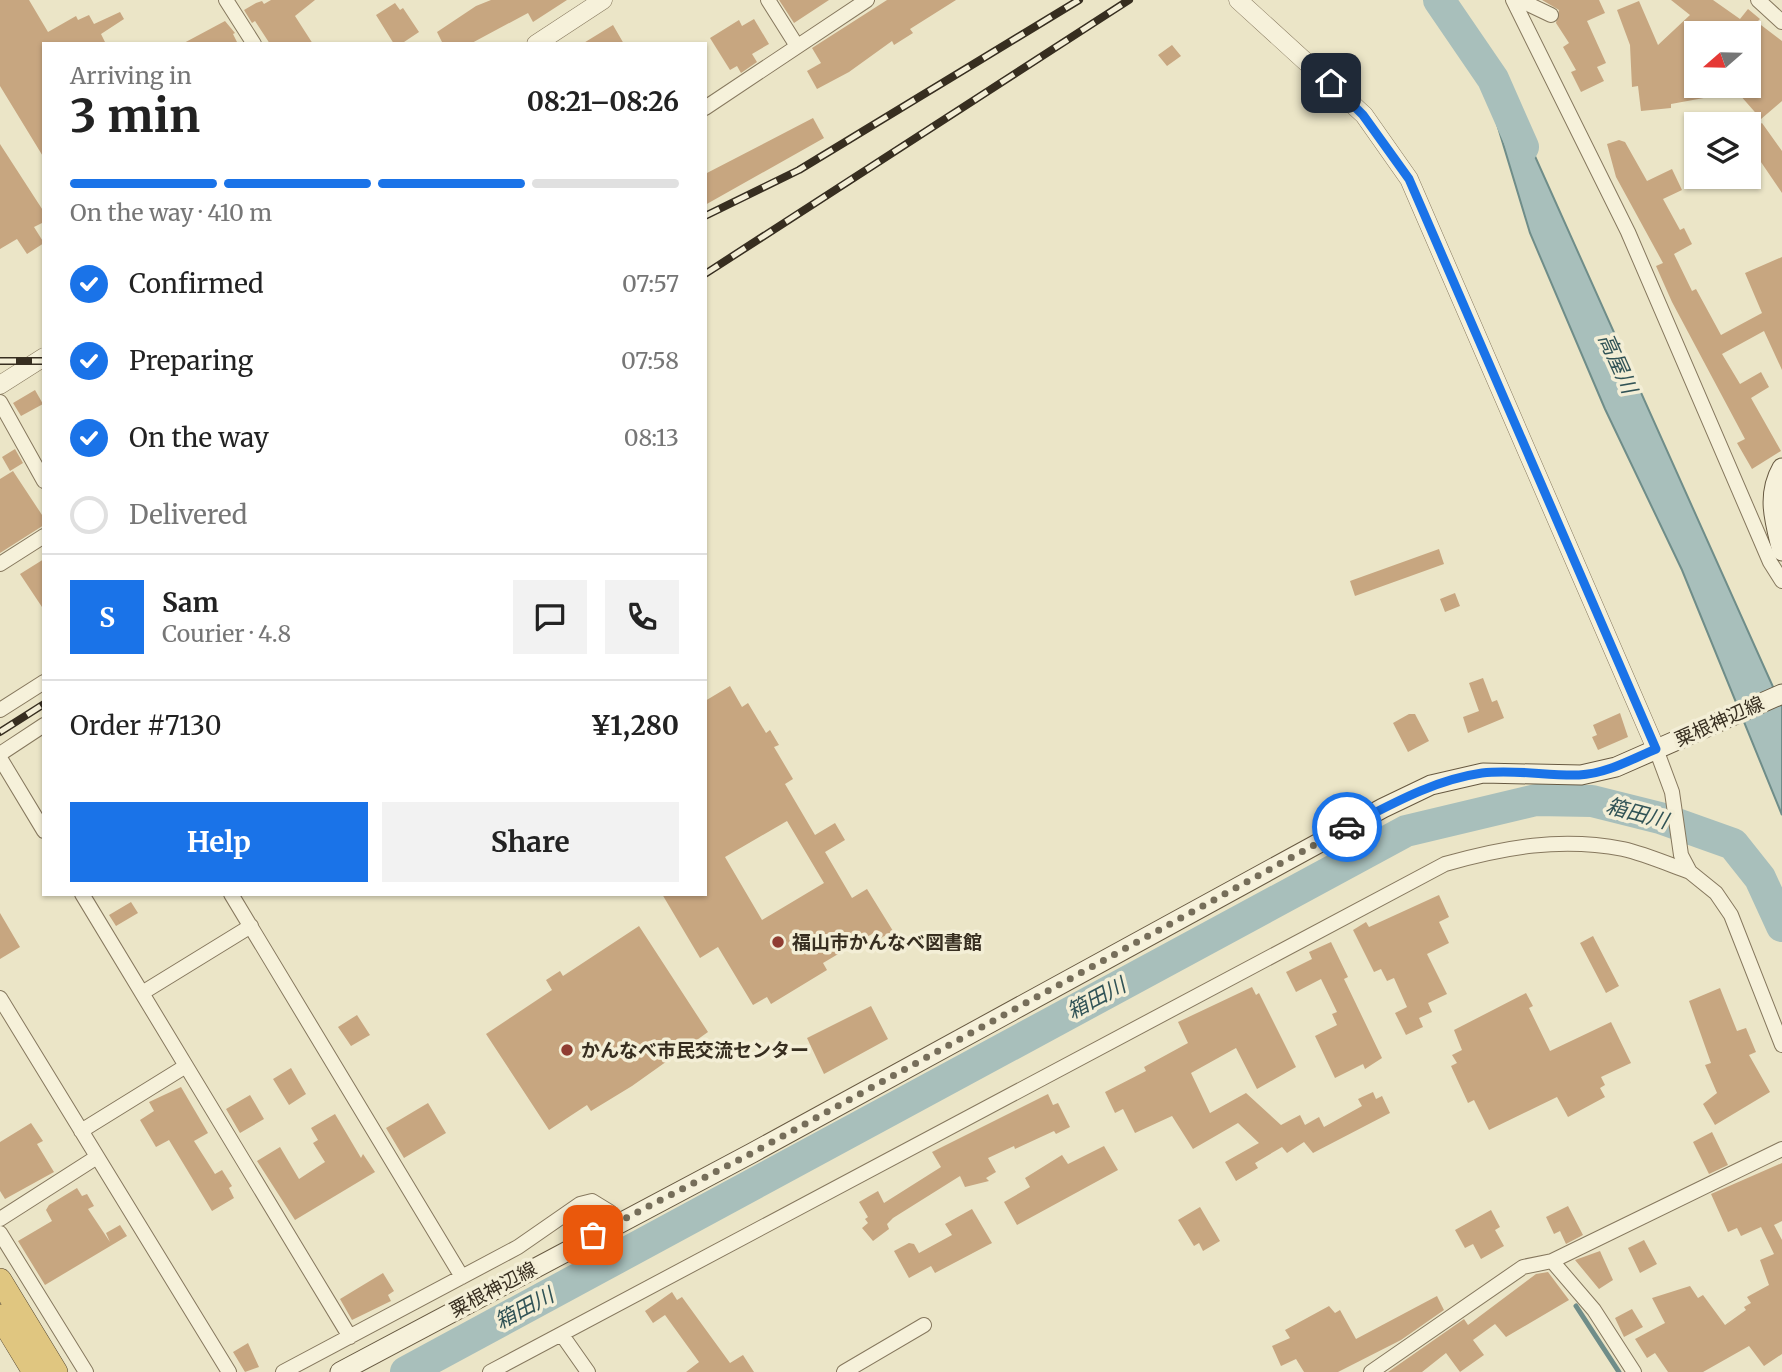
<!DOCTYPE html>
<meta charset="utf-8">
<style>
:root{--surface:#fff;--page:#f2f2f2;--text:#222;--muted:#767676;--line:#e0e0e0;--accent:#1a73e8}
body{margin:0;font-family:Merriweather,"Noto Sans JP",serif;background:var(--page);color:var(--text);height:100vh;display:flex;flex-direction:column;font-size:26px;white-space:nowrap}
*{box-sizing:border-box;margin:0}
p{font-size:23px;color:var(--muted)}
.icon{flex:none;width:38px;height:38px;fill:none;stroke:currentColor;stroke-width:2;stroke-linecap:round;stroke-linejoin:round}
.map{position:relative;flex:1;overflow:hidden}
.details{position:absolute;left:42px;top:42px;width:665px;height:854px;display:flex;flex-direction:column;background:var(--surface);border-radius:0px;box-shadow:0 2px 5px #0004}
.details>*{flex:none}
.needle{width:46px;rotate:250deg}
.tools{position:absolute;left:1684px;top:21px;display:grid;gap:14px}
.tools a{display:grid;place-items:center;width:77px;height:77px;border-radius:0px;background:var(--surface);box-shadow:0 2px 5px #0004;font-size:35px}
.pin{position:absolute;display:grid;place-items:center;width:60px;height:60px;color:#fff;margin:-30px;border-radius:14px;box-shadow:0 4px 10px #0006}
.courier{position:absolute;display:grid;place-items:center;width:70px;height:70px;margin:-35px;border:5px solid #1a73e8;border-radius:50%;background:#fff;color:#222;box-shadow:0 2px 9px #0007}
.head em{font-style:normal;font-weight:700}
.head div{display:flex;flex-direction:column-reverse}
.head{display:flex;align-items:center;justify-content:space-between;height:119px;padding:0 28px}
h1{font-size:46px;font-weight:700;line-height:52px}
.bar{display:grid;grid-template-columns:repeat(4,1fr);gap:10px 7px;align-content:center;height:84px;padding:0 28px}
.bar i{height:9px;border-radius:5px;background:var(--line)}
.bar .current{background:var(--accent)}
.bar p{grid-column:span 4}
.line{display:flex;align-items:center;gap:18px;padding:0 28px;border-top:2px solid var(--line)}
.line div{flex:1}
.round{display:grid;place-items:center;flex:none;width:74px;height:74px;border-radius:0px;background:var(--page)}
ol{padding:0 28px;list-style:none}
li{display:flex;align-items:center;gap:21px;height:77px}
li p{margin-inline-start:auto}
li .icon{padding:7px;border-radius:50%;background:var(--accent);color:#fff;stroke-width:4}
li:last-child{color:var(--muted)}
li i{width:38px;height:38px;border:4px solid var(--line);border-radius:50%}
.button{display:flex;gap:14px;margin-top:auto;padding:14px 28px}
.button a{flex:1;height:80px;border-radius:0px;background:var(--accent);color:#fff;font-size:28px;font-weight:700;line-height:80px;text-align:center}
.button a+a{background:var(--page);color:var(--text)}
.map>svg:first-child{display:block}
.water{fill:#a8bfbb;stroke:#6f8d89;stroke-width:2}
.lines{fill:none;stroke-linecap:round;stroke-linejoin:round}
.stream{stroke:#6f8d89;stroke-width:5}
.river{stroke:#a8bfbb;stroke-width:32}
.building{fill:#c7a680;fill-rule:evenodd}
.minor-casing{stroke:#86785e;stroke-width:16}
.tertiary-casing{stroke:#86785e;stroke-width:19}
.secondary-casing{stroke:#675941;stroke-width:21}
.trunk-casing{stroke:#544631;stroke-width:24}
.minor{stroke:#f6f1da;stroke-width:14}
.tertiary{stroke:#f6f1da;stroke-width:18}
.secondary{stroke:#f6f1da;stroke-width:19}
.trunk{stroke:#e0c680;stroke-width:23}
.rail-casing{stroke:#372e20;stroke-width:8}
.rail{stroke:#f3eed6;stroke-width:5;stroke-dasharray:16;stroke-linecap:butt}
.done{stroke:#766e5a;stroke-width:7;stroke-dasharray:0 12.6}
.route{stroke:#1a73e8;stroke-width:9}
.poi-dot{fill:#903d32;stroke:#f3eed6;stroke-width:2.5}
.labels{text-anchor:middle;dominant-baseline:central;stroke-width:7;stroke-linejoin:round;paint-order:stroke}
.street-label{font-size:19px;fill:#372e20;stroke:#f3eed6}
.poi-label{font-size:19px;font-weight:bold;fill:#372e20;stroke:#f3eed6;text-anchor:start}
.water-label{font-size:21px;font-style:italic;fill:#315356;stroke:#f3eed6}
</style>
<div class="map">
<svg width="1782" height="1372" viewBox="0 0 1782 1372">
<rect width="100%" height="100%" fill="#ebe5c7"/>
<path class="water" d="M1512 105 1782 707V815L1682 570 1605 409 1530 233 1494 114Z"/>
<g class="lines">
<path class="stream" d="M1576 1306 1619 1372"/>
<path class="river" d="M1439 0 1493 79 1523 147
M406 1372 1406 831 1536 800 1592 801 1660 818 1733 844 1760 878 1782 926"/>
</g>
<path class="building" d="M0 0H29L48 32 76 16 78 20 89 15 94 24 120 12 124 19 101 34 106 44H44V158L0 86Z
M271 0H315L295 16 313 44H270L255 21 252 23 244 10 256 3 262 1 264 4Z
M491 0H567L533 22 528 13 470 44H443L437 32 476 6Z
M779 0H829L794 23Z
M887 0H956L910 29 913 33 894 45 892 41 849 72 817 89 807 71 821 63 812 48Z
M1542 0H1599L1605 13 1587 21 1606 63 1597 67 1604 81 1581 92 1571 72 1576 70 1563 47 1569 43 1556 23 1559 10Z
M1671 0H1713L1740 19 1748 9 1760 19 1757 22 1782 41V101L1761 119 1732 86H1748V33H1696V86H1730L1731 93 1671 104V108L1641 111 1638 86 1632 87 1630 45 1617 10 1639 1 1658 45 1690 15Z
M395 3 400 10 403 8 419 32 401 44H394L376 15Z
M754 19 769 44 752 54 757 62 741 73 737 66 730 70 710 38 739 20 742 26Z
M225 21 235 33 233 34 238 44H182Z
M613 25 624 44H582Z
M1172 45 1181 56 1167 66 1158 55Z
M813 118 824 138 705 205V174Z
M1762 123 1782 151V193L1748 143V132Z
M1619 140 1625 142 1647 181 1672 169 1682 190 1663 199 1680 230 1684 228 1692 244 1674 254 1692 291 1696 289 1721 335 1762 313 1745 273 1782 257V370L1764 331 1722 354 1740 384 1761 372 1769 387 1751 398 1781 451 1752 469 1737 443 1745 439 1672 302 1656 266 1663 263 1616 177 1607 144Z
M0 144 44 212V222L34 227 44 243 27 254 17 239 0 249Z
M35 390 43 404 21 416 13 403Z
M15 449 23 463 10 471 2 457Z
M13 471 44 518V525L0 553V479Z
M1439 549 1444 564 1355 596 1350 581Z
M44 559V610L20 574Z
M1455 593 1460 606 1445 612 1440 599Z
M1483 678 1492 702 1497 700 1504 718 1468 733 1463 717 1479 711 1469 683Z
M730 686 742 707 748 703 766 733 770 730 779 745 774 747 793 779 785 784 815 835 835 823 845 840 825 852 852 898 867 889 893 931 881 938 877 931 823 963 827 970 771 1004 767 997 753 1005 718 947 700 958 662 894H705V701ZM787 821 824 883 762 920 725 857Z
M1620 713 1628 737 1598 750 1592 737 1597 735 1593 725Z
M1409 714H1415L1429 741 1408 752 1393 723Z
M1439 895 1449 917 1439 922 1449 943 1427 954 1447 994 1428 1003 1432 1012 1419 1018 1423 1027 1406 1035 1395 1013 1407 1007 1394 978 1387 981 1381 969 1374 972 1353 930 1366 922 1369 927Z
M131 902 138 913 116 926 109 915Z
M0 913 20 947 0 959Z
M639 926 708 1032 632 1086 591 1111 587 1105 549 1130 486 1034 552 990 546 980 560 971 563 976Z
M1593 936 1619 986 1606 993 1580 943Z
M1331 942 1348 977 1344 979 1382 1058 1365 1069 1363 1064 1335 1078 1315 1036 1337 1025 1332 1014 1337 1012 1321 979 1296 992 1286 972 1312 959 1309 952Z
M1252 987 1256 995 1259 993 1296 1067 1257 1089 1236 1048 1191 1073 1210 1113 1246 1093 1281 1125 1300 1115 1305 1125 1319 1117 1324 1127 1362 1106 1358 1099 1373 1092 1376 1099 1382 1096 1390 1113 1313 1153 1304 1142 1287 1153 1282 1147 1255 1163 1258 1168 1236 1181 1225 1162 1259 1143 1238 1123 1193 1149 1172 1116 1135 1133 1123 1109 1115 1113 1105 1092 1146 1071 1144 1067 1188 1043 1178 1022Z
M1720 988 1737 1031 1746 1028 1756 1052 1749 1055 1770 1092 1715 1125 1703 1104 1717 1093 1705 1065 1711 1063 1689 1001Z
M1526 993 1533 1006 1529 1008 1550 1051 1611 1022 1631 1063 1601 1077 1605 1085 1600 1088 1605 1097 1568 1117 1557 1097 1489 1130 1474 1100 1468 1103 1451 1066 1457 1063 1452 1055 1462 1050 1454 1030Z
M871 1006 888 1039 824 1074 807 1038Z
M357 1015 370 1035 351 1046 338 1027Z
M291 1068 306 1094 289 1105 273 1079Z
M181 1087 208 1133 194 1141 215 1174 222 1170 232 1186 229 1188 234 1198 212 1211 169 1140 156 1147 140 1120 154 1111 149 1102Z
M1048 1094 1053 1105 1058 1103 1070 1127 1056 1134 1054 1131 1015 1149 1014 1146 988 1158 996 1172 986 1178 989 1181 965 1187 960 1176 893 1218 887 1224 889 1229 873 1241 862 1228 868 1223 865 1219 868 1217 859 1202 878 1191 884 1203 941 1167 932 1152Z
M250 1095 264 1119 240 1133 226 1109Z
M428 1103 446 1133 404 1158 386 1128Z
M335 1114 361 1158 363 1154 375 1172 295 1220 257 1161 280 1147 299 1179 325 1162 313 1143 318 1140 311 1128Z
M31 1123 43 1141 37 1144 54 1172 5 1199 0 1191V1142Z
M1712 1132 1728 1165 1709 1174 1693 1142Z
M1104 1146 1118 1170 1017 1225 1004 1202 1030 1187 1025 1178 1062 1155 1068 1164Z
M1782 1163V1221L1774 1225 1782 1240V1354L1764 1366 1749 1346 1703 1372H1668L1655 1353 1647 1358 1635 1339 1665 1323 1652 1298 1690 1286 1698 1298 1703 1295 1725 1325 1746 1310 1744 1307 1751 1303 1747 1297 1769 1285 1760 1260 1774 1254 1761 1227 1741 1236 1737 1228 1728 1232 1711 1194Z
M77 1188 82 1196 87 1194 94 1206 88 1209 110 1242 106 1233 120 1225 127 1236 45 1285 18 1241 52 1221 46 1210 49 1205Z
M1568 1206 1583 1235 1566 1244 1560 1231 1554 1234 1546 1217Z
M1200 1207 1220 1241 1203 1251 1199 1243 1194 1246 1178 1220Z
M972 1209 992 1243 935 1273 931 1266 909 1278 894 1251 909 1243 914 1244 919 1253 952 1235 945 1224Z
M1491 1210 1500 1227 1495 1230 1504 1246 1481 1259 1473 1244 1465 1248 1455 1230Z
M1644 1240 1657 1264 1640 1273 1628 1248Z
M1600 1251 1613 1280 1599 1289 1575 1260Z
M1548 1272 1569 1300 1506 1337 1495 1324 1473 1340 1484 1355 1460 1372 1446 1353 1422 1372H1388L1464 1319 1468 1325 1536 1274Z
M383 1273 394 1291 388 1295 391 1301 352 1320 340 1299Z
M672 1292 677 1300 682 1297 730 1363 743 1355 754 1372H686L699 1362 665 1315 653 1323 645 1311Z
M1437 1296 1444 1310 1401 1340 1338 1372H1304L1296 1359 1281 1366 1272 1346 1290 1338 1285 1330 1329 1306 1335 1313 1340 1310 1356 1339Z
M1632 1309 1643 1327 1624 1337 1615 1318Z
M248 1343 259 1367 245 1372 233 1352Z"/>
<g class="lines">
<g class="minor-casing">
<path id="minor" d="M226 0 254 44
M768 0 797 46
M1513 0 1628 232 1770 562 1782 581
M1526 0 1530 5 1551 15
M1758 0 1782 22
M705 108 867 0
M0 402 44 481
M0 564 44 536
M0 710 44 682
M1656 749 1672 792 1681 855 1690 872 1716 893 1731 915 1782 1045
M0 754 44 725
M0 758 44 831
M82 894 350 1337
M231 894 462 1277
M142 993 251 926
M0 998 229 1372
M81 1131 186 1066
M0 1219 97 1157
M0 1233 86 1372
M1552 1261 1594 1310 1634 1372
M562 1335 588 1372
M283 1372 518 1247 580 1204 592 1201 610 1212 616 1223
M490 1372 1445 864C1505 847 1561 837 1623 849 1645 854 1668 864 1690 872
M844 1372 924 1325
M1371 1372 1523 1267 1552 1261 1782 1149"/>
</g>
<g class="tertiary-casing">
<path id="tertiary" d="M1238 0 1364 115 1409 179 1656 749
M536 44 603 0
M0 385 44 357"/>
</g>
<g class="secondary-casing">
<path id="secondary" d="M1782 468C1766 496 1775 522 1782 551
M340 1372 752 1153 1383 808 1431 785 1483 773 1581 775 1616 767 1782 694"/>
</g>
<g class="trunk-casing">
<path id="trunk" d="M0 1280 56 1372
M0 1316 34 1372"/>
</g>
<use href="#minor" class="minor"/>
<use href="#tertiary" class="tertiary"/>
<use href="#secondary" class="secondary"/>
<use href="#trunk" class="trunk"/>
<g class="rail-casing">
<path id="rail" d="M705 216 799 170 1079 0
M705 274 1129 0
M0 361H44
M0 732 44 704"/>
</g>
<use href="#rail" class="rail"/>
</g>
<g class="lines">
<path class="done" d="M593 1235 752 1153 1347 827"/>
<path class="route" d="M1331 83 1363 115 1409 179 1656 749C1632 759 1606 774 1579 775 1547 776 1515 769 1482 773 1433 780 1390 805 1347 827"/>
</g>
<g class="poi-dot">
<circle cx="778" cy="942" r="7"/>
<circle cx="567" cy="1050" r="7"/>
</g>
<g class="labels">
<g class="street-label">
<text transform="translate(1719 721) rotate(-24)">粟根神辺線</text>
<text transform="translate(493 1289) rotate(-28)">粟根神辺線</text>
</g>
<g class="poi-label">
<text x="792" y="942">福山市かんなべ図書館</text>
<text x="581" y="1050">かんなべ市民交流センター</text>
</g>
<g class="water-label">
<text transform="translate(1618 363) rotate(66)">高屋川</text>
<text transform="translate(1637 813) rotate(15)">箱田川</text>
<text transform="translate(1096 998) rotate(-28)">箱田川</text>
<text transform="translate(524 1308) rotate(-28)">箱田川</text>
</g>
</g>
</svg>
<div class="tools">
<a><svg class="needle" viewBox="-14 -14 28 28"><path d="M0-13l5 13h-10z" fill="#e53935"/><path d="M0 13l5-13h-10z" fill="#767676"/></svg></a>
<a><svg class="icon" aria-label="layers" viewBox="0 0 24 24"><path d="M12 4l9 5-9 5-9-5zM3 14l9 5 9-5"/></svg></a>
</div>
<div class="pin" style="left:593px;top:1235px;background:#ea580c"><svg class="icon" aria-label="bag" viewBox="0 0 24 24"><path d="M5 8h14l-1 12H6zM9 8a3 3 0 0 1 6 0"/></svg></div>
<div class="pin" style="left:1331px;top:83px;background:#1f2937"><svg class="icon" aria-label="home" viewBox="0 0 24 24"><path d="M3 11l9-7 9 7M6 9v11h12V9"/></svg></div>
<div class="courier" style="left:1347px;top:827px"><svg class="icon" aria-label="car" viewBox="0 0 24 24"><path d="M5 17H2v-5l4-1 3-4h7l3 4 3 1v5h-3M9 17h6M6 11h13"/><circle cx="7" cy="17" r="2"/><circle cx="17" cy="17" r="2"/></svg></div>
<section class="details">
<div class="head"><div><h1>3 min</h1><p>Arriving in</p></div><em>08:21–08:26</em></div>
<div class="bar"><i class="current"></i><i class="current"></i><i class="current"></i><i></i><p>On the way · 410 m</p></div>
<ol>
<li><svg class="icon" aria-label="check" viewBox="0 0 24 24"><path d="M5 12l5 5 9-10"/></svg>Confirmed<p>07:57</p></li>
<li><svg class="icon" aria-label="check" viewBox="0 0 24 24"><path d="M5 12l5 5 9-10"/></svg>Preparing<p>07:58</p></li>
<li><svg class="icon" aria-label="check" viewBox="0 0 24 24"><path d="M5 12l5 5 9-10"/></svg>On the way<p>08:13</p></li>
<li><i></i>Delivered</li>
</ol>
<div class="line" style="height:126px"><b class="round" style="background:var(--accent);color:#fff">S</b><div><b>Sam</b><p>Courier · 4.8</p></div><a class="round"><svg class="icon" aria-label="chat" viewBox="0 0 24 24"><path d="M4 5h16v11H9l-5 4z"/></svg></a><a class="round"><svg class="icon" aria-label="phone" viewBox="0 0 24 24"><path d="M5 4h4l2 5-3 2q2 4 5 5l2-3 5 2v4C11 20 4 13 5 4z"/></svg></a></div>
<div class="line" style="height:91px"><div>Order #7130</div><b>¥1,280</b></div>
<div class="button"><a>Help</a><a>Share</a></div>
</section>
</div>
